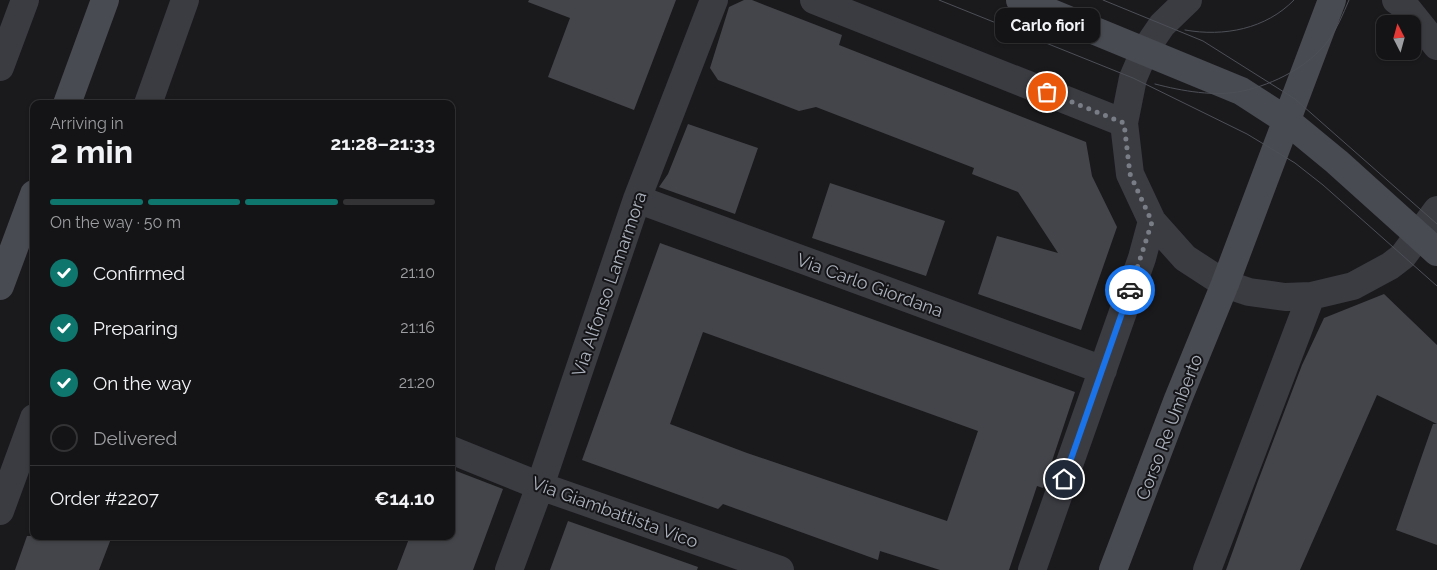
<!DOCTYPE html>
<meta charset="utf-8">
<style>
:root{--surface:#141416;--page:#1d1d1f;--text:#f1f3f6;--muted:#9d9ea1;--line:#333335;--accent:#0f766e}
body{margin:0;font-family:Raleway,sans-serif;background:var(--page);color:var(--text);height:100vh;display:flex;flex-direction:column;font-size:19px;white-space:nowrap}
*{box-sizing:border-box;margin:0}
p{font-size:16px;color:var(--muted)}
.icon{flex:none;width:28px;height:28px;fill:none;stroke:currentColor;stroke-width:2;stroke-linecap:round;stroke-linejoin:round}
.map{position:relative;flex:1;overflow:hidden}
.sheet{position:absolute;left:30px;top:100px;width:425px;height:440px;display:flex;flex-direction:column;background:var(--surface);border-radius:10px;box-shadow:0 1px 4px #0004,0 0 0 1px var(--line)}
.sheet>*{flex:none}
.needle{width:32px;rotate:354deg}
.fabs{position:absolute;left:1376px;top:15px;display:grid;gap:10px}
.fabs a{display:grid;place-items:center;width:45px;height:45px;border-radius:10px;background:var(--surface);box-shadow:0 1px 4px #0004,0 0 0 1px var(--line);font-size:25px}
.pin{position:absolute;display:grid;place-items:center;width:42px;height:42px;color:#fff;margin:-21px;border:2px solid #fff;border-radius:50%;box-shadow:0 1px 5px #0007}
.courier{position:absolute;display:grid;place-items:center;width:50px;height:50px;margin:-25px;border:4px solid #1a73e8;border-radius:50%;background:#fff;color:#222;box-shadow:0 1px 6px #0007}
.bubble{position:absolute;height:35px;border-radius:10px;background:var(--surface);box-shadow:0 1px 4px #0004,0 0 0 1px var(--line);font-size:16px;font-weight:700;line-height:35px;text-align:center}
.head em{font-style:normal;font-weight:700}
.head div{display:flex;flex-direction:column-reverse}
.head{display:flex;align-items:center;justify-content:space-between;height:85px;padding:0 20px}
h1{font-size:32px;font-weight:700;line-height:38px}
.bar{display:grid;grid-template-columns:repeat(4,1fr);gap:8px 5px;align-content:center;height:60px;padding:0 20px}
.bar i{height:6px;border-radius:4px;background:var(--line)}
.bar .active{background:var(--accent)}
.bar p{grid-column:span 4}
.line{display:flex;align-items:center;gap:12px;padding:0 20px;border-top:1px solid var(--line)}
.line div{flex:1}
ol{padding:0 20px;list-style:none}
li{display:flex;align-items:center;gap:15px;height:55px}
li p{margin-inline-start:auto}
li .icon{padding:5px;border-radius:50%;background:var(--accent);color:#fff;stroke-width:4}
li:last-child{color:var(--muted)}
li i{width:28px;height:28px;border:2px solid var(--line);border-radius:50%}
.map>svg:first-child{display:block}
.building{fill:#44454a;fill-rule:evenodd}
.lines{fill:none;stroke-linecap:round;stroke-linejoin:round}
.minor{stroke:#3b3c42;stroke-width:28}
.secondary{stroke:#484b52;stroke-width:28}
.tram{stroke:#4d5057;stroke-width:1}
.done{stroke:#797d85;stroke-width:5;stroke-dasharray:0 9}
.route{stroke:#1a73e8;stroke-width:6}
.labels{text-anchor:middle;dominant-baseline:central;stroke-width:4;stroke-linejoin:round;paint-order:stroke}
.street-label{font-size:18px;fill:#acb2bd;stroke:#151518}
</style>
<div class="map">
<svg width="1437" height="570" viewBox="0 0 1437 570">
<rect width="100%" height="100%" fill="#1a1a1d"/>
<path class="building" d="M529 0H676L634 110 548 77 570 18 528 2Z
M744 0H752L842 35 839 45 1086 142 1092 176 1117 227 1081 330 978 294 997 236 1058 253 1018 192 972 174 974 168 816 107 799 111 718 80 710 68 729 7Z
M688 124 758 148 735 214 659 187 668 174Z
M830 183 945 221 926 276 812 238Z
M660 243 1075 392 1043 488 1037 486 1009 570H940L880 551 878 560 723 504 718 509 582 460ZM703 332 978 431 947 521 747 453 670 424Z
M1384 294 1437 345V424L1377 395 1300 570H1226L1258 481 1302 365 1324 318Z
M1433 424H1437V545L1396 530Z
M451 469 503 489 473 570H397L410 536H451Z
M568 521 698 567 697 570H550Z
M27 536H112L99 570H15Z"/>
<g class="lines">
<path class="minor" d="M814 0 1124 123
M1188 0 1162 25 1145 50 1133 78 1124 123 1130 174 1152 221 1185 258 1225 284 1249 292 1285 297 1311 296 1353 286 1390 266 1403 256 1437 210
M1396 0 1405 6 1437 46
M0 67 25 0
M148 104 185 0
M637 199 1103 370
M451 450 540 486 780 570
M0 511 34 418
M509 570 540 486 637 199 714 0
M1032 570 1142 258 1152 221
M1207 570 1311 296"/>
<path class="secondary" d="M1020 0 1241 91 1286 120 1337 162 1437 252
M67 104 105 0
M0 286 34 194
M1113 570 1178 399 1225 284 1332 0"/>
<path class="tram" d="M939 0 1133 78 1247 134 1295 163 1323 185 1437 286
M1103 0 1203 41 1295 99 1437 224
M1185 30C1224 37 1266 29 1294 0
M1155 84C1182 91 1215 97 1243 91 1274 84 1308 67 1328 41 1337 29 1343 14 1349 0"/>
</g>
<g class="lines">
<path class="done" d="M1047 92 1124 123 1130 174 1152 222 1130 290"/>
<path class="route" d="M1064 479 1130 290"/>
</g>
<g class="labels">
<g class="street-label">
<text transform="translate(609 284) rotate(-71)">Via Alfonso Lamarmora</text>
<text transform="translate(870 285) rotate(20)">Via Carlo Giordana</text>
<text transform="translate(1169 427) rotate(-69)">Corso Re Umberto</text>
<text transform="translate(615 512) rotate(20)">Via Giambattista Vico</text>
</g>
</g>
</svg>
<div class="fabs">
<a><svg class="needle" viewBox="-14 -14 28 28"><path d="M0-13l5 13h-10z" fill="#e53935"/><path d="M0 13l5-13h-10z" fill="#9d9ea1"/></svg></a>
</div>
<div class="pin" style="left:1047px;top:92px;background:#ea580c"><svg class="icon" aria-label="bag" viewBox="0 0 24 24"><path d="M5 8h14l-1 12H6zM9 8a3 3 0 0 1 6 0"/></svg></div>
<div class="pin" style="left:1064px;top:479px;background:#1f2937"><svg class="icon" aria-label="home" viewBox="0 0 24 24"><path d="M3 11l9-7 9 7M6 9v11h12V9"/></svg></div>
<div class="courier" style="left:1130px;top:290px"><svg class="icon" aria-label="car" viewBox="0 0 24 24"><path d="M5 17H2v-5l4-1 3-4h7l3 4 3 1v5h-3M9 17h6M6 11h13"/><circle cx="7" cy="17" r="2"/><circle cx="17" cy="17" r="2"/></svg></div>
<div class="bubble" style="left:995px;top:8px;width:105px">Carlo fiori</div>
<section class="sheet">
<div class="head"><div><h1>2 min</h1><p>Arriving in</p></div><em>21:28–21:33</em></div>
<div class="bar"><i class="active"></i><i class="active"></i><i class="active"></i><i></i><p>On the way · 50 m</p></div>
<ol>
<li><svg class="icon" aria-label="check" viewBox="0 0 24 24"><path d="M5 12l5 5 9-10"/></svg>Confirmed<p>21:10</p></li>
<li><svg class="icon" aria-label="check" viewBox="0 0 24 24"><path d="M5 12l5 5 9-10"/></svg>Preparing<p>21:16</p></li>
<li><svg class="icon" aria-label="check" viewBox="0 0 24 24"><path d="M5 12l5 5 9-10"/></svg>On the way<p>21:20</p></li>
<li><i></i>Delivered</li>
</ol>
<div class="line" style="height:65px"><div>Order #2207</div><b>€14.10</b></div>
</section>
</div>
